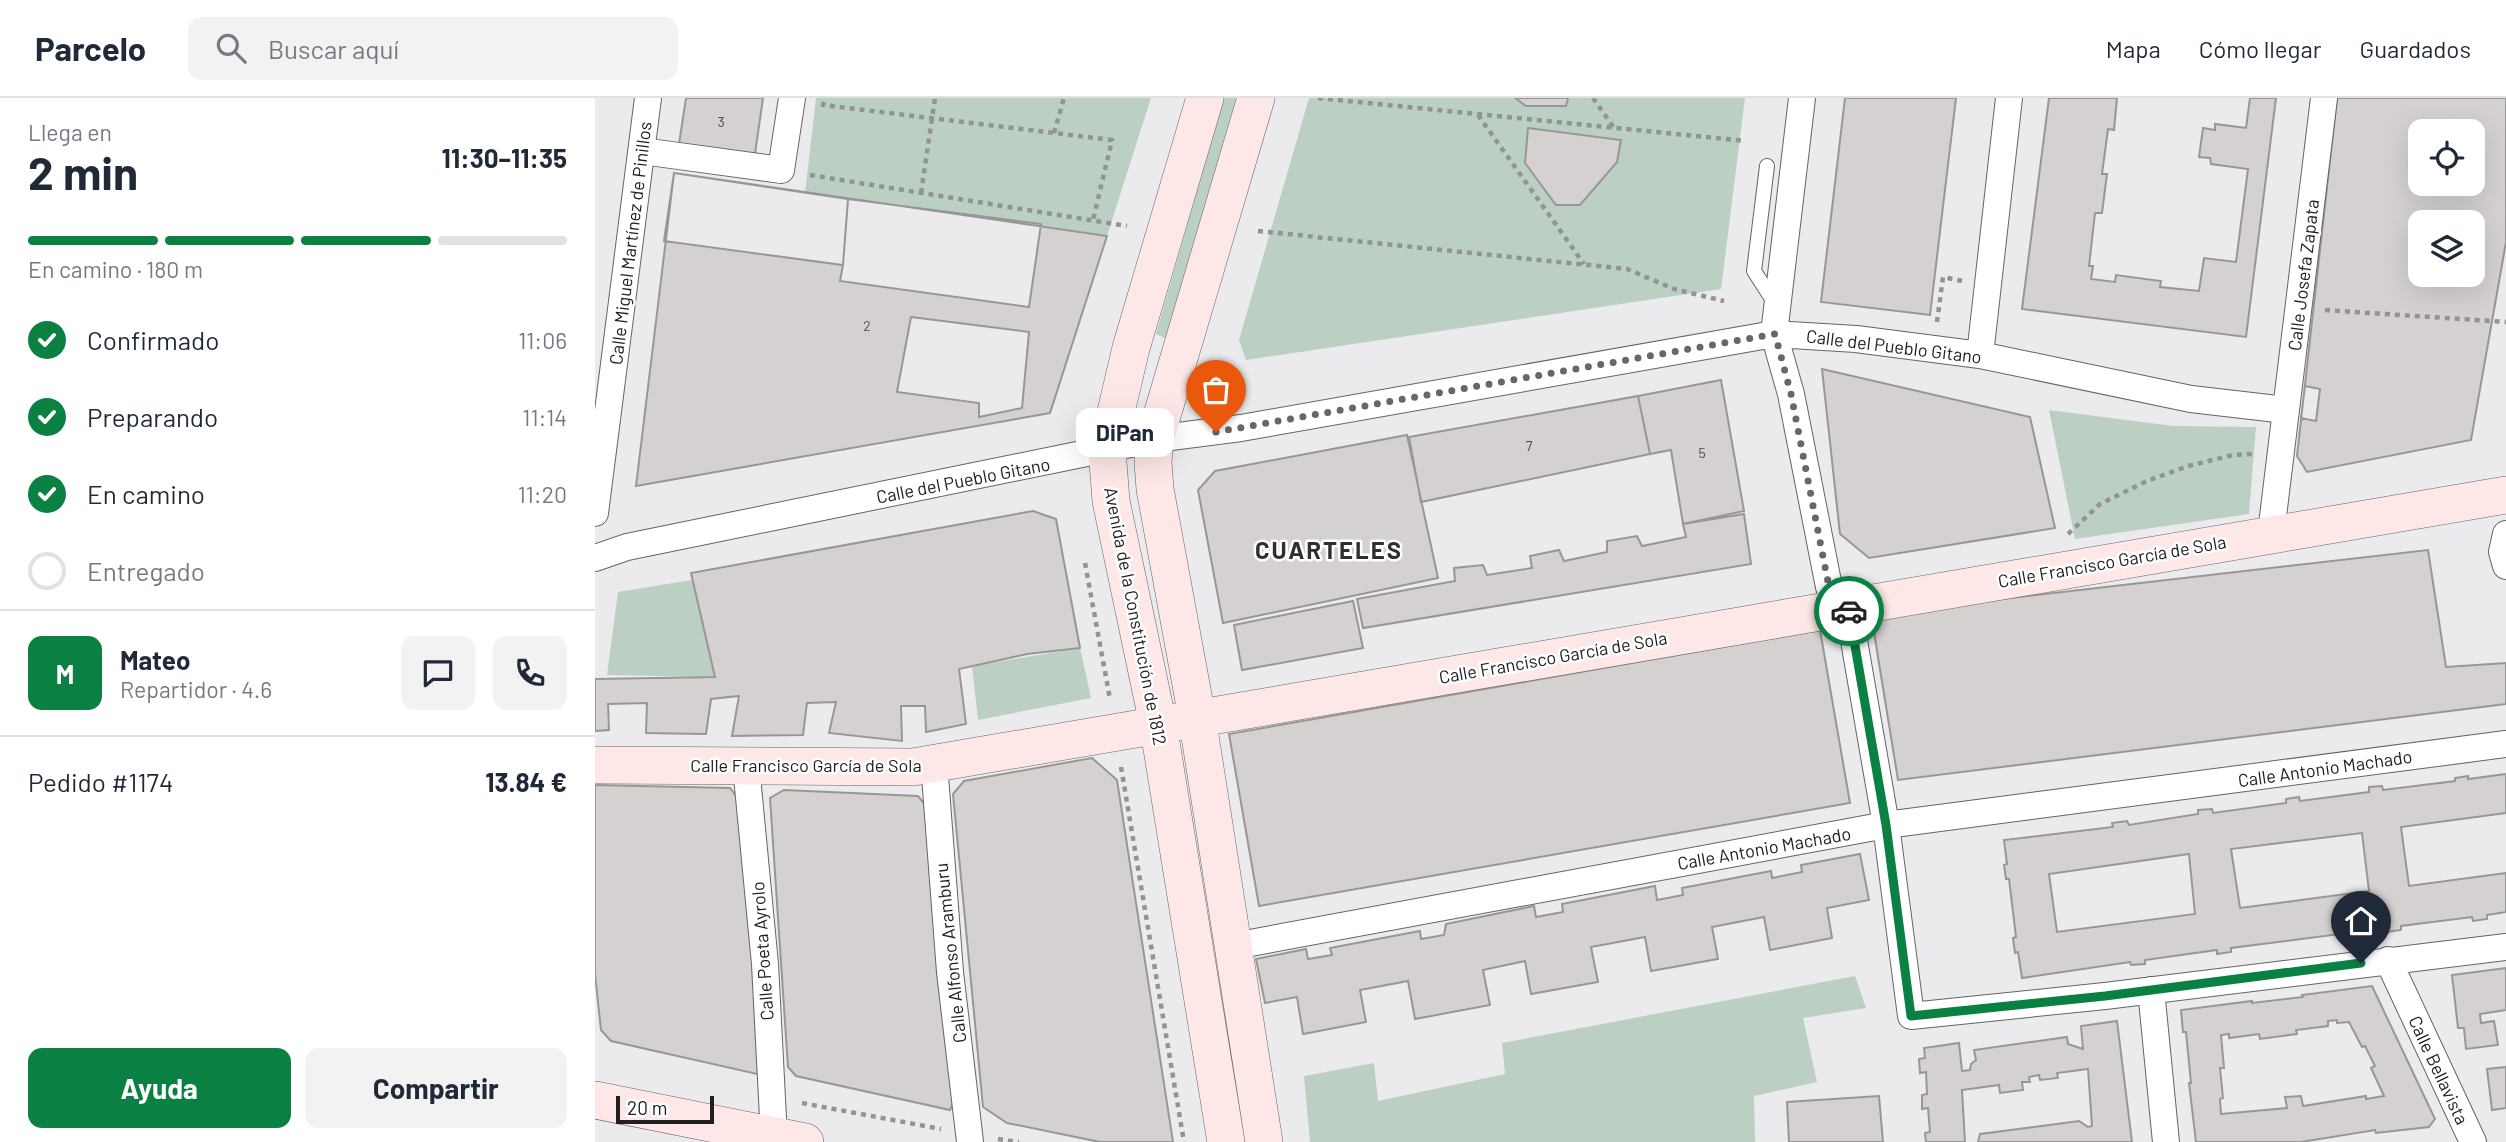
<!DOCTYPE html>
<html lang="es">
<meta charset="utf-8">
<style>
:root{--surface:#fff;--page:#f2f2f3;--text:#1f2937;--muted:#747a83;--line:#e0e1e3;--accent:#0b8043}
body{margin:0;font-family:Barlow,sans-serif;background:var(--page);color:var(--text);height:100vh;display:flex;flex-direction:column;font-size:26px;white-space:nowrap}
*{box-sizing:border-box;margin:0}
p{font-size:23px;color:var(--muted)}
.icon{flex:none;width:38px;height:38px;fill:none;stroke:currentColor;stroke-width:2;stroke-linecap:round;stroke-linejoin:round}
.map{position:relative;flex:1;overflow:hidden}
.drawer{display:flex;flex-direction:column;background:var(--surface);width:595px}
.drawer>*{flex:none}
.fabs{position:absolute;left:1813px;top:21px;display:grid;gap:14px}
.fabs a{display:grid;place-items:center;width:77px;height:77px;border-radius:14px;background:var(--surface);box-shadow:0 7px 28px #0002;font-size:35px}
.scale{position:absolute;left:21px;bottom:18px;width:98px;box-sizing:border-box;padding-left:7px;border:4px solid #202021;border-top:0;font-size:19px;line-height:24px;white-space:nowrap;color:#202021;-webkit-text-stroke:5px #fff;paint-order:stroke}
.pin{position:absolute;display:grid;place-items:center;width:60px;height:60px;color:#fff;margin:-72px -30px;border-radius:50% 50% 50% 0;rotate:-45deg;box-shadow:0 0 7px #0007}
.pin .icon{rotate:45deg}
.courier{position:absolute;display:grid;place-items:center;width:70px;height:70px;margin:-35px;border:5px solid #0b8043;border-radius:50%;background:#fff;color:#222;box-shadow:0 2px 9px #0007}
.bubble{position:absolute;height:49px;border-radius:14px;background:var(--surface);box-shadow:0 7px 28px #0002;font-size:23px;font-weight:700;line-height:49px;text-align:center}
.head em{font-style:normal;font-weight:700}
.head div{display:flex;flex-direction:column-reverse}
.head{display:flex;align-items:center;justify-content:space-between;height:119px;padding:0 28px}
h1{font-size:46px;font-weight:700;line-height:52px}
.bar{display:grid;grid-template-columns:repeat(4,1fr);gap:10px 7px;align-content:center;height:84px;padding:0 28px}
.bar i{height:9px;border-radius:5px;background:var(--line)}
.bar .selected{background:var(--accent)}
.bar p{grid-column:span 4}
.line{display:flex;align-items:center;gap:18px;padding:0 28px;border-top:2px solid var(--line)}
.line div{flex:1}
.round{display:grid;place-items:center;flex:none;width:74px;height:74px;border-radius:14px;background:var(--page)}
ol{padding:0 28px;list-style:none}
li{display:flex;align-items:center;gap:21px;height:77px}
li p{margin-inline-start:auto}
li .icon{padding:7px;border-radius:50%;background:var(--accent);color:#fff;stroke-width:4}
li:last-child{color:var(--muted)}
li i{width:38px;height:38px;border:4px solid var(--line);border-radius:50%}
.primary-button{display:flex;gap:14px;margin-top:auto;padding:14px 28px}
.primary-button a{flex:1;height:80px;border-radius:14px;background:var(--accent);color:#fff;font-size:28px;font-weight:700;line-height:80px;text-align:center}
.primary-button a+a{background:var(--page);color:var(--text)}
header{display:flex;align-items:center;gap:42px;box-sizing:border-box;height:98px;padding:0 35px;background:var(--surface);border-bottom:2px solid var(--line)}
header strong{font-size:33px}
nav{display:flex;gap:38px;margin-inline-start:auto;font-size:24px}
.search{width:490px;height:63px;background:var(--page);display:flex;align-items:center;gap:18px;box-sizing:border-box;padding:0 24px;border-radius:14px;color:var(--muted);font-size:26px}
main{display:flex;flex:1;min-height:0}
.map>svg:first-child{display:block}
.green{fill:#bbd0c3}
.building{fill:#d4d1d0;stroke:#999795;stroke-width:2;fill-rule:evenodd}
.lines{fill:none;stroke-linecap:round;stroke-linejoin:round}
.lane-casing{stroke:#646466;stroke-width:16}
.street-casing{stroke:#646466;stroke-width:28}
.secondary-casing{stroke:#646466;stroke-width:38}
.path{stroke:#939395;stroke-width:4.5;stroke-dasharray:5 5;stroke-linecap:butt}
.lane{stroke:#fff;stroke-width:14}
.street{stroke:#fff;stroke-width:26}
.secondary{stroke:#fde8e7;stroke-width:37}
.done{stroke:#676768;stroke-width:7;stroke-dasharray:0 12.6}
.route{stroke:#0b8043;stroke-width:9}
.labels{text-anchor:middle;dominant-baseline:central;stroke-width:5;stroke-linejoin:round;paint-order:stroke}
.number-label{font-size:14px;fill:#4d4c4d}
.street-label{font-size:18px;fill:#202021;stroke:#fff}
.district-label{font-size:24px;font-weight:bold;letter-spacing:2px;fill:#2e2f31;stroke:#fff}
</style>
<header>
<strong>Parcelo</strong>
<div class="search"><svg class="icon" aria-label="search" viewBox="0 0 24 24"><circle cx="10" cy="10" r="6"/><path d="M15 15l6 6"/></svg>Buscar aquí</div>
<nav><a>Mapa</a><a>Cómo llegar</a><a>Guardados</a></nav>
</header>
<main>
<section class="drawer">
<div class="head"><div><h1>2 min</h1><p>Llega en</p></div><em>11:30–11:35</em></div>
<div class="bar"><i class="selected"></i><i class="selected"></i><i class="selected"></i><i></i><p>En camino · 180 m</p></div>
<ol>
<li><svg class="icon" aria-label="check" viewBox="0 0 24 24"><path d="M5 12l5 5 9-10"/></svg>Confirmado<p>11:06</p></li>
<li><svg class="icon" aria-label="check" viewBox="0 0 24 24"><path d="M5 12l5 5 9-10"/></svg>Preparando<p>11:14</p></li>
<li><svg class="icon" aria-label="check" viewBox="0 0 24 24"><path d="M5 12l5 5 9-10"/></svg>En camino<p>11:20</p></li>
<li><i></i>Entregado</li>
</ol>
<div class="line" style="height:126px"><b class="round" style="background:var(--accent);color:#fff">M</b><div><b>Mateo</b><p>Repartidor · 4.6</p></div><a class="round"><svg class="icon" aria-label="chat" viewBox="0 0 24 24"><path d="M4 5h16v11H9l-5 4z"/></svg></a><a class="round"><svg class="icon" aria-label="phone" viewBox="0 0 24 24"><path d="M5 4h4l2 5-3 2q2 4 5 5l2-3 5 2v4C11 20 4 13 5 4z"/></svg></a></div>
<div class="line" style="height:91px"><div>Pedido #1174</div><b>13.84 €</b></div>
<div class="primary-button"><a>Ayuda</a><a>Compartir</a></div>
</section>
<div class="map">
<svg width="1911" height="1044" viewBox="0 0 1911 1044">
<rect width="100%" height="100%" fill="#ebebed"/>
<path class="green" d="M221 0H556L512 138 210 95Z
M629 0H645L574 242 561 236Z
M714 0H1150L1126 191 651 262 644 242Z
M1454 312 1578 328 1661 329 1654 416 1480 441Z
M97 482 120 579 12 577 23 494Z
M485 550 496 600 383 622 377 568Z
M1260 878 1271 910 1208 920 1222 984 1159 998 1160 1044H715L709 978 779 965 783 1003 910 976 907 945Z"/>
<path class="building" d="M91 0H168L160 56 84 46Z
M920 0H973L971 8H931Z
M1250 0H1361L1335 217 1226 204Z
M1454 0H1522L1519 32 1513 31 1507 76H1512L1507 115H1500L1494 168H1498L1496 181 1520 184 1521 177 1566 183 1565 189 1604 193 1609 160 1641 164 1653 71 1616 66 1615 60 1604 59 1608 30 1620 32V26L1651 30 1655 0H1681L1651 239 1427 211Z
M1742 0H1911V144L1876 342 1712 374 1702 358ZM1825 33H1878V86H1825ZM1825 124H1878V177H1825Z
M933 30 1026 42 1022 64 985 107H961L930 65Z
M79 75 512 138 455 315 41 388Z
M79 75 253 101 248 167 69 143Z
M253 101 446 126 434 209 245 183 248 167Z
M316 219 434 234 427 310 384 319V305L302 294Z
M1227 271 1435 319 1460 430 1274 460 1245 436Z
M1126 282 1149 413 1088 426 1076 352 1055 356 1043 298Z
M1710 288 1725 291 1721 323 1706 320Z
M1043 298 1055 356 826 404 814 339Z
M812 337 843 480 628 525 603 392 620 373Z
M438 413 461 421 485 550 432 556 364 571 371 626 331 634 330 608H306L307 643 234 635 241 604 212 605 208 637 137 638 144 598 116 601 111 636 51 635 52 605 13 606 14 632 0 633V581L120 579 96 475Z
M1149 416 1156 466 768 530 762 501 860 483 859 470 888 467 892 477 937 470 935 458 964 452 969 463 1012 454V443L1042 438 1047 448 1091 439 1088 426Z
M1833 452 1851 569 1911 565V606L1303 682 1276 516Z
M758 503 768 550 647 572 639 527Z
M1225 532 1255 705 664 808 634 636Z
M497 660 522 682 578 1044H505L412 1025 388 1009 358 696 369 683Z
M1911 676V715L1806 729 1814 788 1911 775V814L1892 817V821L1878 823 1877 819 1806 828V832L1792 834 1791 830 1636 850V854L1622 856V852L1550 862V866L1536 867 1535 864 1427 880 1423 854 1420 855 1418 840 1421 839 1414 781H1411L1409 767 1412 766 1409 742 1518 729 1517 725 1532 723 1534 727 1603 716V712L1617 711 1618 715 1691 705V701L1704 699 1705 703 1774 694V689L1787 688 1788 692 1860 683V680L1873 678V681ZM1767 735 1774 793 1645 810 1636 751ZM1594 756 1600 816 1462 834 1454 776Z
M0 687 135 690 146 704 170 968 162 976 16 943 6 932 0 876Z
M189 692 323 698 332 709 361 999 355 1012 201 978 193 969 175 700Z
M1265 756 1274 802 1232 810 1237 840 1175 852 1169 819 1117 829 1123 861 1056 873 1050 839 996 849 1003 884 936 896 930 863 888 872 895 907 820 921 813 883 765 892 771 924 708 936 702 899 670 905 661 861 711 851 713 861 737 857 735 850 825 833 826 841 849 837 851 826 939 808 941 819 968 814 967 806 1060 788 1062 802 1088 797 1087 790 1176 773 1177 780 1207 774 1206 767Z
M1911 870V912L1885 916 1886 925 1899 923 1903 947 1871 951 1869 930H1863L1857 877Z
M1777 888 1840 1021 1834 1029 1781 1035 1780 1032 1706 1044H1601L1594 985H1596L1591 934H1588L1586 912 1657 903V905L1708 899 1707 897ZM1742 922V925L1754 924 1767 949 1770 948 1780 968 1776 970 1789 998 1771 1001V998L1708 1008 1706 998 1690 999 1692 1010 1626 1016 1625 1001 1628 1000 1625 970H1629L1626 937 1634 936V940L1664 936 1665 941 1702 936 1701 932 1733 928V923Z
M1522 923 1537 1044H1383L1385 1036 1484 1023 1493 1029 1497 1028 1493 971 1462 975 1463 980 1445 982 1444 977 1434 979 1435 984H1427L1428 992 1405 995 1404 987 1367 992 1370 1044H1331L1330 1035 1335 1034 1333 1010 1327 1011V997L1332 996 1331 974 1325 975 1324 961 1330 960 1329 950 1364 945 1367 973 1375 972 1376 966 1381 962 1379 952 1472 939 1473 946 1488 951 1486 928Z
M1911 969V1010L1897 1012 1892 971Z
M1284 998 1288 1044H1194L1192 1004Z"/>
<g class="lines">
<g class="lane-casing">
<path id="lane" d="M1172 68 1159 173 1181 207"/>
</g>
<g class="street-casing">
<path id="street" d="M1207 0 1179 236 1196 296 1234 489 1253 508 1291 727 1316 918 1510 898 1911 849
M47 53 186 72 197 0
M1385 257 1414 0
M0 415 53 0
M1676 435 1729 0
M1911 436 1907 454 1911 468
M0 460 32 449 560 341 646 330 1179 236 1261 241 1385 257 1596 301 1691 312
M339 665 355 874 375 1044
M151 668 170 866 179 1039
M639 848 1291 727 1911 646
M1793 862 1878 1044
M1556 892 1571 1044"/>
</g>
<g class="secondary-casing">
<path id="secondary" d="M610 0 536 250 512 352 516 403 563 626 631 1044
M661 0 560 341 558 364 560 391 602 619 669 1044
M0 667 318 669 1911 397
M0 1002 210 1044"/>
</g>
<path class="path" d="M723 0 1150 43
M998 0 1019 30
M229 4 228 7 517 42 498 122
M883 17 989 166
M459 35 469 0
M215 77 532 128
M326 95 340 0
M663 133 1032 171 1079 191 1129 203
M1730 212 1911 224
M1342 224 1348 179 1367 183
M1473 436 1505 406 1552 383 1593 368 1638 357 1657 356
M490 465 515 601
M526 669 589 1044
M207 1005 346 1031
M403 1041 424 1044"/>
<use href="#lane" class="lane"/>
<use href="#street" class="street"/>
<use href="#secondary" class="secondary"/>
</g>
<g class="lines">
<path class="done" d="M621 334 1180 236 1196 296 1234 489 1253 508 1254 513"/>
<path class="route" d="M1254 513 1291 727 1316 918 1510 898 1766 865"/>
</g>
<g class="labels">
<g class="number-label">
<text x="126" y="23">3</text>
<text x="272" y="227">2</text>
<text x="934" y="347">7</text>
<text x="1107" y="354">5</text>
</g>
<g class="street-label">
<text transform="translate(35 145) rotate(-83)">Calle Miguel Martínez de Pinillos</text>
<text transform="translate(1708 177) rotate(-83)">Calle Josefa Zapata</text>
<text transform="translate(1299 248) rotate(7)">Calle del Pueblo Gitano</text>
<text transform="translate(368 382) rotate(-11)">Calle del Pueblo Gitano</text>
<text transform="translate(1517 463) rotate(-10)">Calle Francisco García de Sola</text>
<text transform="translate(541 518) rotate(79)">Avenida de la Constitución de 1812</text>
<text transform="translate(958 559) rotate(-10)">Calle Francisco García de Sola</text>
<text x="211" y="667">Calle Francisco García de Sola</text>
<text transform="translate(1730 670) rotate(-8)">Calle Antonio Machado</text>
<text transform="translate(1169 750) rotate(-10)">Calle Antonio Machado</text>
<text transform="translate(167 853) rotate(-94)">Calle Poeta Ayrolo</text>
<text transform="translate(355 855) rotate(-96)">Calle Alfonso Aramburu</text>
<text transform="translate(1844 972) rotate(65)">Calle Bellavista</text>
</g>
<g class="district-label">
<text x="734" y="451">CUARTELES</text>
</g>
</g>
</svg>
<div class="fabs">
<a><svg class="icon" aria-label="locate" viewBox="0 0 24 24"><circle cx="12" cy="12" r="6"/><path d="M12 2v4M12 18v4M2 12h4M18 12h4"/></svg></a>
<a><svg class="icon" aria-label="layers" viewBox="0 0 24 24"><path d="M12 4l9 5-9 5-9-5zM3 14l9 5 9-5"/></svg></a>
</div>
<div class="scale">20 m</div>
<div class="pin" style="left:621px;top:334px;background:#ea580c"><svg class="icon" aria-label="bag" viewBox="0 0 24 24"><path d="M5 8h14l-1 12H6zM9 8a3 3 0 0 1 6 0"/></svg></div>
<div class="pin" style="left:1766px;top:865px;background:#1f2937"><svg class="icon" aria-label="home" viewBox="0 0 24 24"><path d="M3 11l9-7 9 7M6 9v11h12V9"/></svg></div>
<div class="courier" style="left:1254px;top:513px"><svg class="icon" aria-label="car" viewBox="0 0 24 24"><path d="M5 17H2v-5l4-1 3-4h7l3 4 3 1v5h-3M9 17h6M6 11h13"/><circle cx="7" cy="17" r="2"/><circle cx="17" cy="17" r="2"/></svg></div>
<div class="bubble" style="left:481px;top:310px;width:98px">DiPan</div>
</div>
</main>
